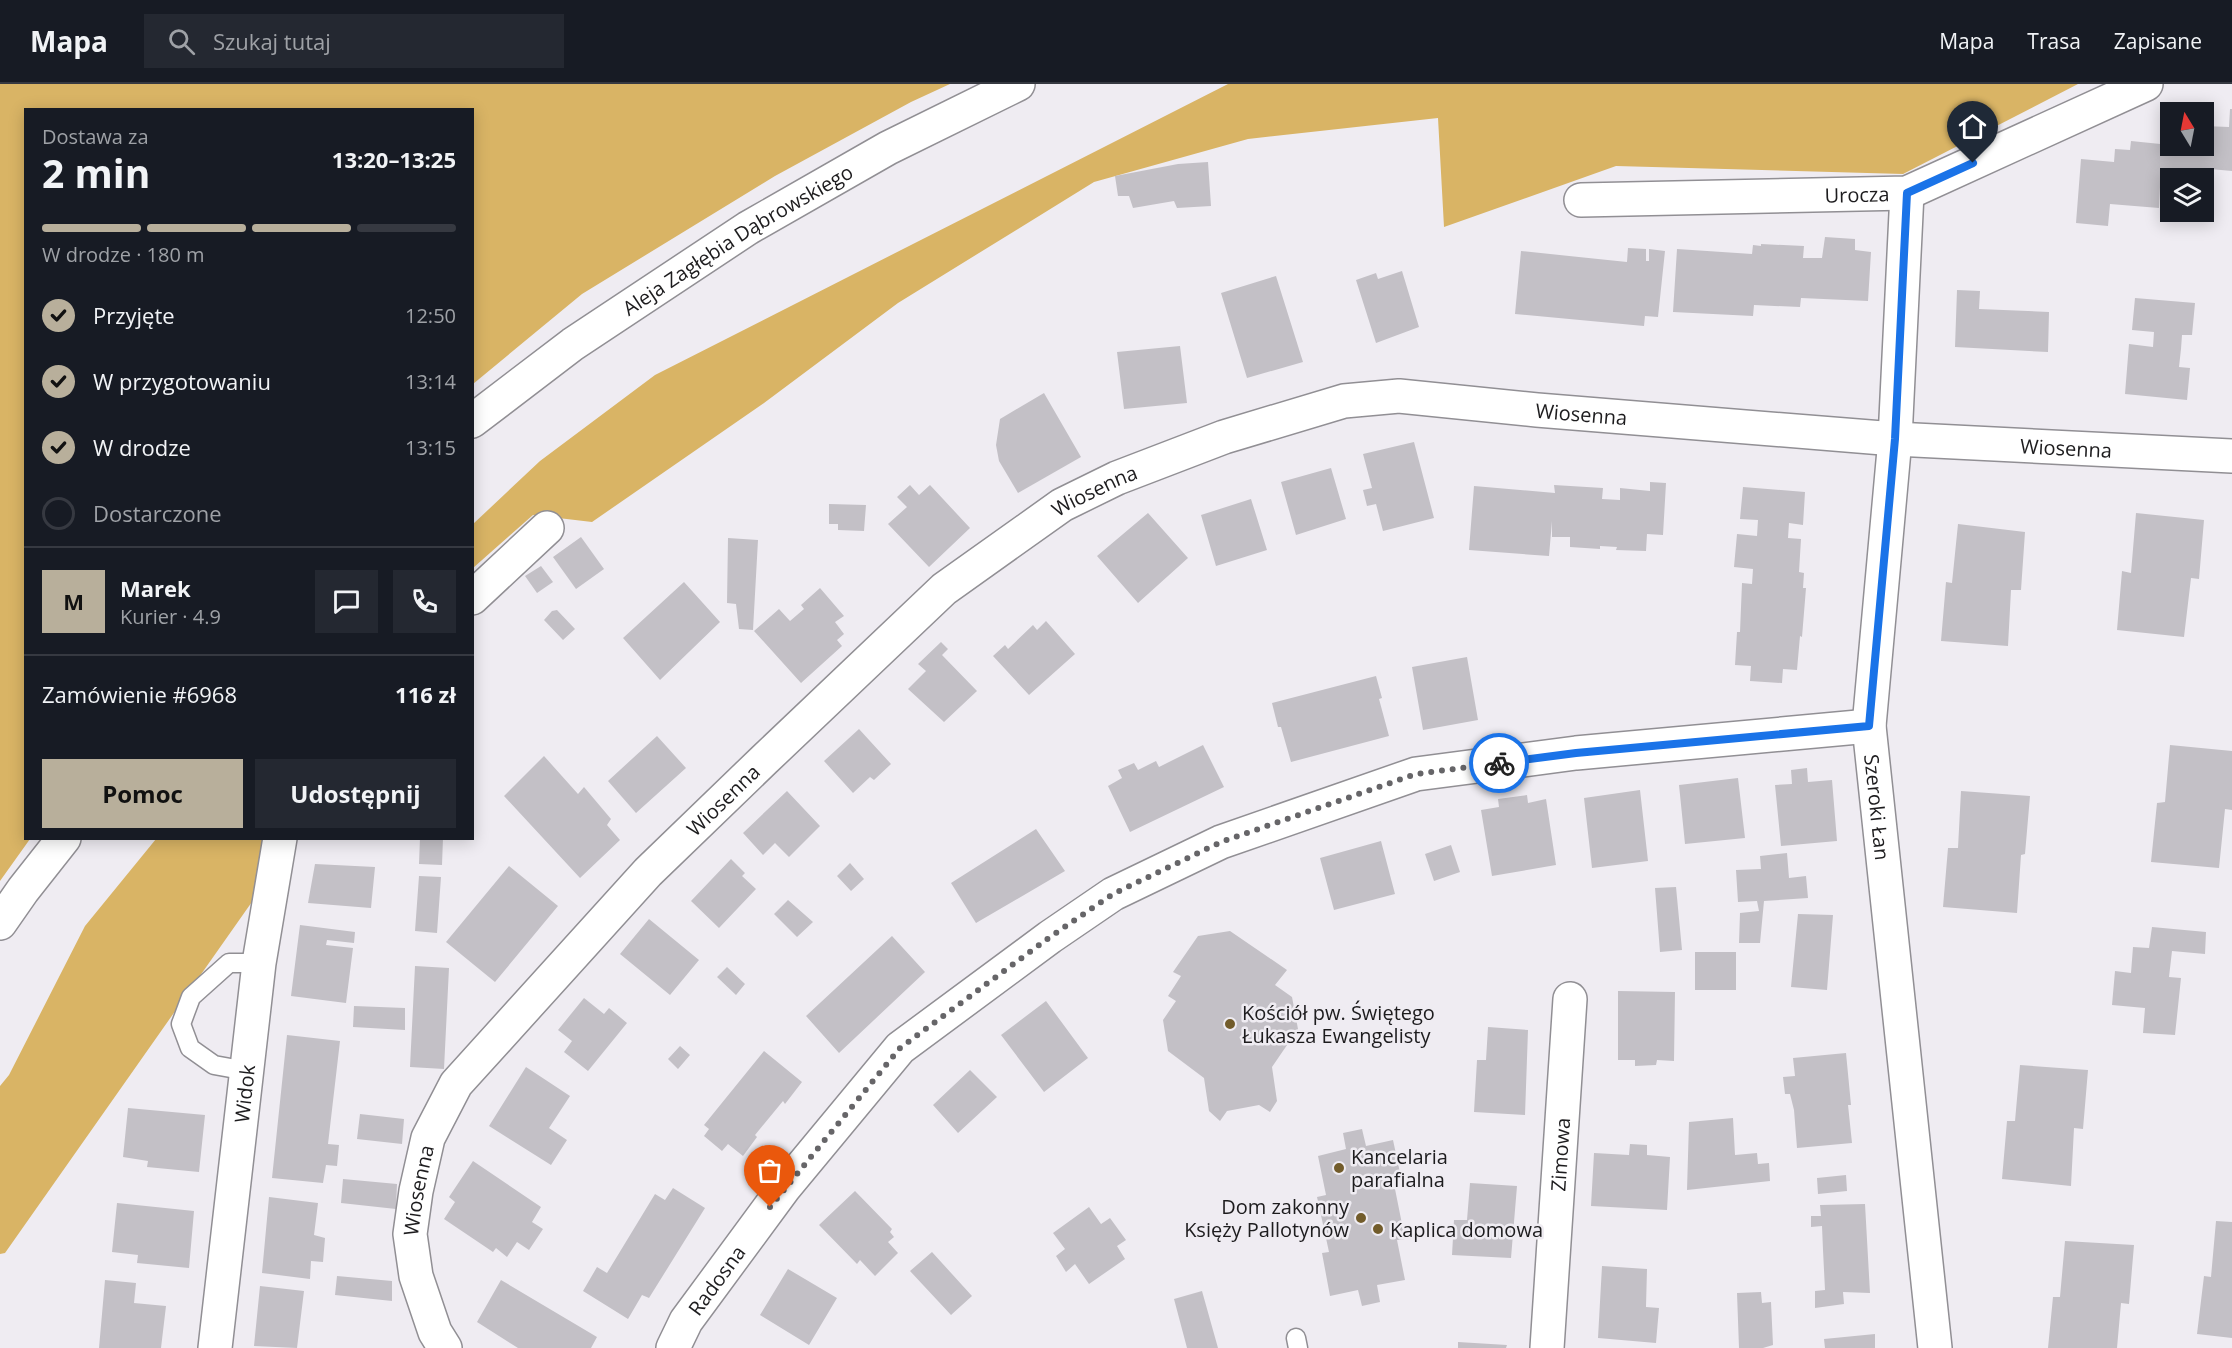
<!DOCTYPE html>
<html lang="pl">
<meta charset="utf-8">
<style>
:root{--surface:#171b24;--page:#242831;--text:#f1f3f6;--muted:#9ea1a6;--line:#363941;--accent:#b8af9b}
body{margin:0;font-family:"Open Sans",sans-serif;background:var(--page);color:var(--text);height:100vh;display:flex;flex-direction:column;font-size:22px;white-space:nowrap}
*{box-sizing:border-box;margin:0}
p{font-size:20px;color:var(--muted)}
.icon{flex:none;width:33px;height:33px;fill:none;stroke:currentColor;stroke-width:2;stroke-linecap:round;stroke-linejoin:round}
.map{position:relative;flex:1;overflow:hidden}
.sheet{position:absolute;left:24px;top:24px;width:450px;height:732px;display:flex;flex-direction:column;background:var(--surface);border-radius:0px;box-shadow:0 3px 15px #0003}
.sheet>*{flex:none}
.needle{width:39px;rotate:350deg}
.controls{position:absolute;left:2160px;top:18px;display:grid;gap:12px}
.controls a{display:grid;place-items:center;width:54px;height:54px;border-radius:0px;background:var(--surface);box-shadow:0 3px 15px #0003;font-size:30px}
.pin{position:absolute;display:grid;place-items:center;width:51px;height:51px;color:#fff;margin:-62px -26px;border-radius:50% 50% 50% 0;rotate:-45deg;box-shadow:0 0 6px #0007}
.pin .icon{rotate:45deg}
.courier{position:absolute;display:grid;place-items:center;width:60px;height:60px;margin:-30px;border:4px solid #1a73e8;border-radius:50%;background:#fff;color:#222;box-shadow:0 2px 8px #0007}
.summary em{font-style:normal;font-weight:700}
.summary div{display:flex;flex-direction:column-reverse}
.summary{display:flex;align-items:center;justify-content:space-between;height:102px;padding:0 18px}
h1{font-size:39px;font-weight:700;line-height:45px}
.bar{display:grid;grid-template-columns:repeat(4,1fr);gap:9px 6px;align-content:center;height:72px;padding:0 18px}
.bar i{height:8px;border-radius:4px;background:var(--line)}
.bar .selected{background:var(--accent)}
.bar p{grid-column:span 4}
.line{display:flex;align-items:center;gap:15px;padding:0 18px;border-top:2px solid var(--line)}
.line div{flex:1}
.round{display:grid;place-items:center;flex:none;width:63px;height:63px;border-radius:0px;background:var(--page)}
ol{padding:0 18px;list-style:none}
li{display:flex;align-items:center;gap:18px;height:66px}
li p{margin-inline-start:auto}
li .icon{padding:6px;border-radius:50%;background:var(--accent);color:#111;stroke-width:4}
li:last-child{color:var(--muted)}
li i{width:33px;height:33px;border:3px solid var(--line);border-radius:50%}
.button{display:flex;gap:12px;margin-top:auto;padding:12px 18px}
.button a{flex:1;height:69px;border-radius:0px;background:var(--accent);color:#111;font-size:24px;font-weight:700;line-height:69px;text-align:center}
.button a+a{background:var(--page);color:var(--text)}
header{display:flex;align-items:center;gap:36px;box-sizing:border-box;height:84px;padding:0 30px;background:var(--surface);border-bottom:2px solid var(--line)}
header strong{font-size:28px}
nav{display:flex;gap:33px;margin-inline-start:auto;font-size:21px}
.search{width:420px;height:54px;background:var(--page);display:flex;align-items:center;gap:15px;box-sizing:border-box;padding:0 21px;border-radius:0px;color:var(--muted);font-size:22px}
.map>svg:first-child{display:block}
.green{fill:#d9b465}
.building{fill:#c3c0c6}
.lines{fill:none;stroke-linecap:round;stroke-linejoin:round}
.service-casing{stroke:#918f94;stroke-width:21}
.minor-casing{stroke:#918f94;stroke-width:36}
.primary-casing{stroke:#918f94;stroke-width:36}
.service{stroke:#fff;stroke-width:18}
.minor{stroke:#fff;stroke-width:33}
.primary{stroke:#fff;stroke-width:33}
.done{stroke:#666568;stroke-width:6;stroke-dasharray:0 10.8}
.route{stroke:#1a73e8;stroke-width:8}
.poi-dot{fill:#725c2b;stroke:#efecf2;stroke-width:2}
.labels{text-anchor:middle;dominant-baseline:central;stroke-width:5;stroke-linejoin:round;paint-order:stroke}
.street-label{font-size:20px;fill:#1d1c1e;stroke:#efecf2}
.poi-label{font-size:20px;fill:#1d1c1e;stroke:#efecf2;text-anchor:start}
</style>
<header>
<strong>Mapa</strong>
<div class="search"><svg class="icon" aria-label="search" viewBox="0 0 24 24"><circle cx="10" cy="10" r="6"/><path d="M15 15l6 6"/></svg>Szukaj tutaj</div>
<nav><a>Mapa</a><a>Trasa</a><a>Zapisane</a></nav>
</header>
<div class="map">
<svg width="2232" height="1264" viewBox="0 0 2232 1264">
<rect width="100%" height="100%" fill="#efecf2"/>
<path class="green" d="M0 0H950L911 18 775 92 582 210 473 300 472 26H26V754L30 755 0 797Z
M1228 0H2078L1903 90 1616 82 1444 143 1438 34 1248 55 1094 98 898 219 764 319 592 438 533 431 473 484 472 441 540 377 655 291Z
M156 755H265L254 815 5 1169 0 1170V1002L9 991 85 842Z"/>
<path class="building" d="M2230 25H2232V87L2210 85 2208 106H2204V94H2170V104L2160 103 2159 124 2110 120 2108 142 2076 139 2081 75 2114 78 2115 65 2130 66 2131 57 2180 62H2204V42L2229 43Z
M1208 78 1211 122 1177 124 1174 117 1133 124 1129 112H1118L1115 92 1178 80Z
M1825 153 1855 155V166L1871 168 1868 217 1801 214 1800 223 1754 221 1753 232 1673 228 1677 165 1752 170 1753 161 1761 162V160L1804 162 1803 174H1822Z
M1628 164 1646 165V177H1649V165L1665 167 1658 233 1645 232 1644 242 1515 230 1521 167 1627 178Z
M1402 187 1419 243 1376 259 1356 196 1376 189 1378 195Z
M1276 192 1303 278 1247 294 1221 209Z
M1957 206 1980 207 1979 225 2049 228 2048 268 1955 263Z
M2135 214 2195 219 2192 251H2182L2181 265 2179 283 2190 284 2187 316 2125 310 2129 260 2153 263 2154 248 2132 246Z
M1180 262 1187 319 1124 325 1117 268Z
M1044 309 1081 373 1018 409 999 377 996 361 1000 335Z
M1414 358 1434 434 1383 447 1376 420 1367 422 1363 406 1372 404 1363 370Z
M1331 384 1346 435 1296 451 1281 398Z
M1650 398 1666 399 1663 451 1647 450 1646 467 1616 466 1617 463 1600 462V465L1570 463V453H1552V437L1549 472 1469 466 1474 402 1555 409 1554 401 1603 404 1602 415 1620 416V404L1650 407Z
M910 401 919 411 930 401 970 444 929 483 888 440 907 423 897 413Z
M1743 403 1805 408 1803 441 1789 439 1788 454 1801 455 1799 488 1804 489 1803 504H1806L1802 553 1800 552 1797 586 1783 585 1782 599 1750 597 1751 582 1735 581 1737 548H1740L1742 499 1752 500 1753 485 1734 483 1737 450 1757 452 1758 436 1740 435Z
M1251 415 1267 466 1216 482 1201 431Z
M829 420 866 421 864 447 838 446V440H829Z
M1148 429 1188 474 1138 519 1097 472Z
M2136 429 2204 436 2199 495 2191 494 2184 553 2117 546 2122 487 2131 489Z
M1958 440 2025 448 2021 506H2011L2008 562 1941 557 1946 498 1952 499Z
M581 453 604 485 576 505 553 473Z
M728 454 758 456 753 546 739 545 736 520 727 519Z
M541 482 553 498 537 509 525 492Z
M684 498 720 538 660 596 623 554Z
M820 504 844 532 835 538 844 550 837 556 842 562 801 599 754 547 779 525 790 537 804 525 801 521Z
M557 526 575 545 563 556 544 536 552 527Z
M1046 537 1075 570 1029 611 993 572 1005 561 1008 565 1033 541 1037 546Z
M941 558 948 565 942 571 977 607 944 638 908 605 926 587 918 580Z
M1467 573 1478 636 1423 646 1412 583Z
M1376 592 1382 614 1379 615 1389 652 1291 678 1281 643H1278L1272 619Z
M859 645 891 680 874 696 870 693 853 709 824 677Z
M657 652 686 684 636 729 608 697Z
M1203 661 1224 703 1130 748 1108 702 1122 694 1118 686 1134 679 1138 686 1156 677 1159 683Z
M2170 661 2232 667V726L2225 725 2219 784 2151 778 2157 719 2165 718Z
M544 672 578 710 584 703 611 735 607 741 620 756 580 794 504 712Z
M1807 684 1808 698 1832 696 1837 757 1781 762 1775 701 1792 700 1791 686Z
M1738 694 1745 754 1685 760 1679 701Z
M1640 706 1648 777 1592 784 1584 714Z
M787 707 820 742 789 773 775 759 763 771 743 749Z
M1961 707 2030 712 2025 770 2021 771 2017 829 1943 823 1948 764H1958Z
M1527 711 1528 719 1546 715 1556 781 1492 792 1481 726 1499 723 1498 715Z
M1036 745 1065 787 976 839 951 799Z
M420 754H443L442 781 419 780Z
M1381 757 1395 810 1334 826 1320 774Z
M1451 761 1460 788 1434 797 1425 770Z
M1787 769 1789 794 1806 792 1808 814 1764 817 1760 859H1739L1740 829 1759 827 1757 817 1738 818 1736 786 1761 785 1760 772Z
M731 775 745 789 742 792 756 805 719 844 691 817Z
M850 779 864 795 851 807 837 792Z
M315 780 375 783 371 824 308 819Z
M509 782 558 822 495 898 446 858Z
M419 792 441 793 437 849 415 847Z
M1676 803 1682 866 1660 868 1655 804Z
M788 816 813 838 797 853 774 830Z
M1798 830 1833 831 1827 906 1791 903Z
M649 835 699 876 670 911 620 870Z
M300 841 355 848 354 859 327 856 326 861 353 864 346 919 291 912Z
M2152 843 2206 848 2205 870 2172 867 2169 893 2181 894 2175 951 2143 949 2145 924 2112 921 2115 887 2131 889 2133 863 2149 864Z
M1230 847 1287 886 1275 901 1292 913 1298 945 1272 983 1277 1017 1270 1028 1259 1021 1227 1027 1220 1037 1209 1027 1204 994 1168 967 1163 936 1176 917 1168 912 1181 892 1173 888 1198 852Z
M892 852 925 888 839 969 806 932Z
M1695 868H1736V906H1695Z
M415 882 449 884 444 985 410 983Z
M727 883 745 900 736 911 717 893Z
M1618 907 1675 908 1674 977 1657 976 1656 981 1635 982V976H1618Z
M584 914 604 930 609 924 627 939 588 987 564 968 572 957 558 946Z
M1046 917 1088 974 1044 1008 1001 951Z
M354 922 405 924V946L353 943Z
M1488 943 1528 946 1525 1031 1474 1028 1477 976H1486Z
M287 951 340 957 328 1060 339 1061 337 1082 326 1081 323 1099 272 1094Z
M680 962 690 971 678 985 668 975Z
M764 967 802 998 785 1020 783 1017 755 1051 757 1053 743 1072 728 1060 722 1067 704 1052 709 1045 704 1041Z
M1846 969 1851 1021H1848L1852 1059 1797 1064 1794 1026 1790 1010H1785L1783 993 1795 992 1793 974Z
M2020 981 2088 986 2083 1045 2074 1044 2071 1102 2002 1095 2007 1037H2015Z
M526 983 570 1012 549 1044 567 1056 551 1081 489 1042Z
M970 986 997 1013 958 1049 933 1021Z
M128 1024 205 1031 199 1088 147 1083 148 1077 123 1073Z
M360 1030 404 1035 402 1060 357 1055Z
M1733 1034 1735 1071 1757 1069 1758 1080 1769 1079 1770 1097 1687 1106 1689 1038Z
M1362 1045 1366 1062 1393 1056 1402 1098 1394 1100 1405 1155 1397 1156 1405 1196 1377 1201 1380 1218 1362 1222 1358 1206 1330 1212 1322 1169 1329 1168 1317 1113 1326 1111 1318 1072 1346 1065 1343 1049Z
M1630 1060 1647 1061V1071L1670 1073 1667 1126 1591 1122 1594 1069 1629 1071Z
M473 1077 541 1123 532 1138 543 1145 529 1166 517 1158 507 1173 496 1164 493 1168 444 1135 455 1118 449 1113Z
M1846 1091 1847 1107 1818 1110 1817 1094Z
M343 1095 397 1100 396 1125 341 1119Z
M1470 1099 1517 1102 1511 1174 1452 1171 1454 1136H1467Z
M673 1104 705 1124 649 1214 642 1211 628 1235 583 1207 597 1183 607 1189 655 1110 665 1116Z
M855 1107 892 1145 890 1148 894 1153 888 1158 898 1169 875 1192 860 1176 857 1180 819 1141Z
M269 1113 318 1119 314 1151 325 1154 323 1178 311 1177 310 1195 262 1189Z
M117 1119 194 1127 189 1184 137 1179 138 1171 112 1168Z
M1865 1120 1870 1209 1843 1208 1844 1220 1815 1224V1207L1825 1206 1823 1166 1822 1142 1811 1143V1132H1821L1820 1121Z
M1089 1123 1101 1140 1110 1134 1126 1156 1117 1162 1125 1175 1089 1200 1075 1180 1066 1188 1056 1172 1065 1165 1053 1149Z
M2216 1137 2232 1138V1254L2197 1250 2204 1192 2211 1193Z
M2065 1157 2134 1161 2129 1220 2121 1219 2117 1264H2048L2053 1213H2060Z
M932 1168 972 1212 951 1231 910 1187Z
M1602 1182 1647 1185 1646 1223 1659 1224 1656 1259 1598 1254Z
M788 1185 837 1214 809 1261 760 1231Z
M337 1192 392 1197V1217L335 1211Z
M105 1196 136 1199 134 1219 166 1222 161 1264H99Z
M501 1196 597 1253 591 1264H518L477 1238Z
M260 1202 304 1207 297 1264 254 1262Z
M1202 1207 1218 1264H1187L1174 1215Z
M1761 1208 1762 1219 1771 1218 1773 1261 1763 1264H1739L1737 1209Z
M1875 1250V1264H1825L1824 1255Z
M1458 1258 1507 1261 1506 1264H1458Z"/>
<g class="lines">
<g class="service-casing">
<path id="service" d="M247 987 214 981 190 964 181 940 191 913 229 879H259
M1296 1254 1298 1264"/>
</g>
<g class="minor-casing">
<g id="minor">
<path id="s1" d="M1907 109 1895 355 1869 642 1935 1264"/>
<path id="s2" d="M1581 116 1907 109 2146 0"/>
<path d="M472 514 547 444"/>
<path id="s3" d="M215 1264 259 879 280 754"/>
<path id="s4" d="M445 1264 435 1248 416 1192 410 1150 416 1107 428 1054 456 1000 648 788 764 676 944 505 1062 421 1117 394 1224 353 1344 317 1399 312 1537 326 1895 355 2232 372"/>
<path id="s5" d="M673 1264 686 1237 784 1104 900 964 1050 853 1113 810 1221 758 1416 690 1576 669 1869 642"/>
<path id="s6" d="M1547 1264 1570 915"/>
</g>
</g>
<g class="primary-casing">
<g id="primary">
<path id="s7" d="M472 337 573 260 748 144 888 64 1018 0"/>
<path d="M0 839 23 806 64 754"/>
</g>
</g>
<use href="#service" class="service"/>
<use href="#minor" class="minor"/>
<use href="#primary" class="primary"/>
</g>
<g class="lines">
<path class="done" d="M770 1123 900 964 1050 853 1113 810 1221 758 1416 690 1499 679"/>
<path class="route" d="M1499 679 1576 669 1869 642 1895 355 1907 109 1973 79"/>
</g>
<g class="poi-dot">
<circle cx="1230" cy="940" r="6"/>
<circle cx="1339" cy="1084" r="6"/>
<circle cx="1361" cy="1134" r="6"/>
<circle cx="1378" cy="1145" r="6"/>
</g>
<g class="labels">
<g class="street-label">
<text stroke="none"><textPath href="#s2" startOffset="276">Urocza</textPath></text>
<text stroke="none"><textPath href="#s7" startOffset="322">Aleja Zagłębia Dąbrowskiego</textPath></text>
<text stroke="none"><textPath href="#s4" startOffset="1659">Wiosenna</textPath></text>
<text stroke="none"><textPath href="#s4" startOffset="2145">Wiosenna</textPath></text>
<text stroke="none"><textPath href="#s4" startOffset="1155">Wiosenna</textPath></text>
<text stroke="none"><textPath href="#s4" startOffset="669">Wiosenna</textPath></text>
<text stroke="none"><textPath href="#s1" startOffset="616">Szeroki Łan</textPath></text>
<text stroke="none"><textPath href="#s3" startOffset="256">Widok</textPath></text>
<text stroke="none"><textPath href="#s6" startOffset="194">Zimowa</textPath></text>
<text stroke="none"><textPath href="#s4" startOffset="165">Wiosenna</textPath></text>
<text stroke="none"><textPath href="#s5" startOffset="81">Radosna</textPath></text>
</g>
<g class="poi-label">
<text x="1242" y="928">Kościół pw. Świętego<tspan x="1242" dy="23">Łukasza Ewangelisty</tspan></text>
<text x="1351" y="1072">Kancelaria<tspan x="1351" dy="23">parafialna</tspan></text>
<text x="1349" y="1122" text-anchor="end">Dom zakonny<tspan x="1349" dy="23">Księży Pallotynów</tspan></text>
<text x="1390" y="1145">Kaplica domowa</text>
</g>
</g>
</svg>
<div class="controls">
<a><svg class="needle" viewBox="-14 -14 28 28"><path d="M0-13l5 13h-10z" fill="#e53935"/><path d="M0 13l5-13h-10z" fill="#9ea1a6"/></svg></a>
<a><svg class="icon" aria-label="layers" viewBox="0 0 24 24"><path d="M12 4l9 5-9 5-9-5zM3 14l9 5 9-5"/></svg></a>
</div>
<div class="pin" style="left:770px;top:1123px;background:#ea580c"><svg class="icon" aria-label="bag" viewBox="0 0 24 24"><path d="M5 8h14l-1 12H6zM9 8a3 3 0 0 1 6 0"/></svg></div>
<div class="pin" style="left:1973px;top:79px;background:#1f2937"><svg class="icon" aria-label="home" viewBox="0 0 24 24"><path d="M3 11l9-7 9 7M6 9v11h12V9"/></svg></div>
<div class="courier" style="left:1499px;top:679px"><svg class="icon" aria-label="bike" viewBox="0 0 24 24"><circle cx="6" cy="16" r="4"/><circle cx="18" cy="16" r="4"/><path d="M6 16l4-8h5l3 8M10 8l3 8H6M13 5h3"/></svg></div>
<section class="sheet">
<div class="summary"><div><h1>2 min</h1><p>Dostawa za</p></div><em>13:20–13:25</em></div>
<div class="bar"><i class="selected"></i><i class="selected"></i><i class="selected"></i><i></i><p>W drodze · 180 m</p></div>
<ol>
<li><svg class="icon" aria-label="check" viewBox="0 0 24 24"><path d="M5 12l5 5 9-10"/></svg>Przyjęte<p>12:50</p></li>
<li><svg class="icon" aria-label="check" viewBox="0 0 24 24"><path d="M5 12l5 5 9-10"/></svg>W przygotowaniu<p>13:14</p></li>
<li><svg class="icon" aria-label="check" viewBox="0 0 24 24"><path d="M5 12l5 5 9-10"/></svg>W drodze<p>13:15</p></li>
<li><i></i>Dostarczone</li>
</ol>
<div class="line" style="height:108px"><b class="round" style="background:var(--accent);color:#111">M</b><div><b>Marek</b><p>Kurier · 4.9</p></div><a class="round"><svg class="icon" aria-label="chat" viewBox="0 0 24 24"><path d="M4 5h16v11H9l-5 4z"/></svg></a><a class="round"><svg class="icon" aria-label="phone" viewBox="0 0 24 24"><path d="M5 4h4l2 5-3 2q2 4 5 5l2-3 5 2v4C11 20 4 13 5 4z"/></svg></a></div>
<div class="line" style="height:78px"><div>Zamówienie #6968</div><b>116 zł</b></div>
<div class="button"><a>Pomoc</a><a>Udostępnij</a></div>
</section>
</div>
